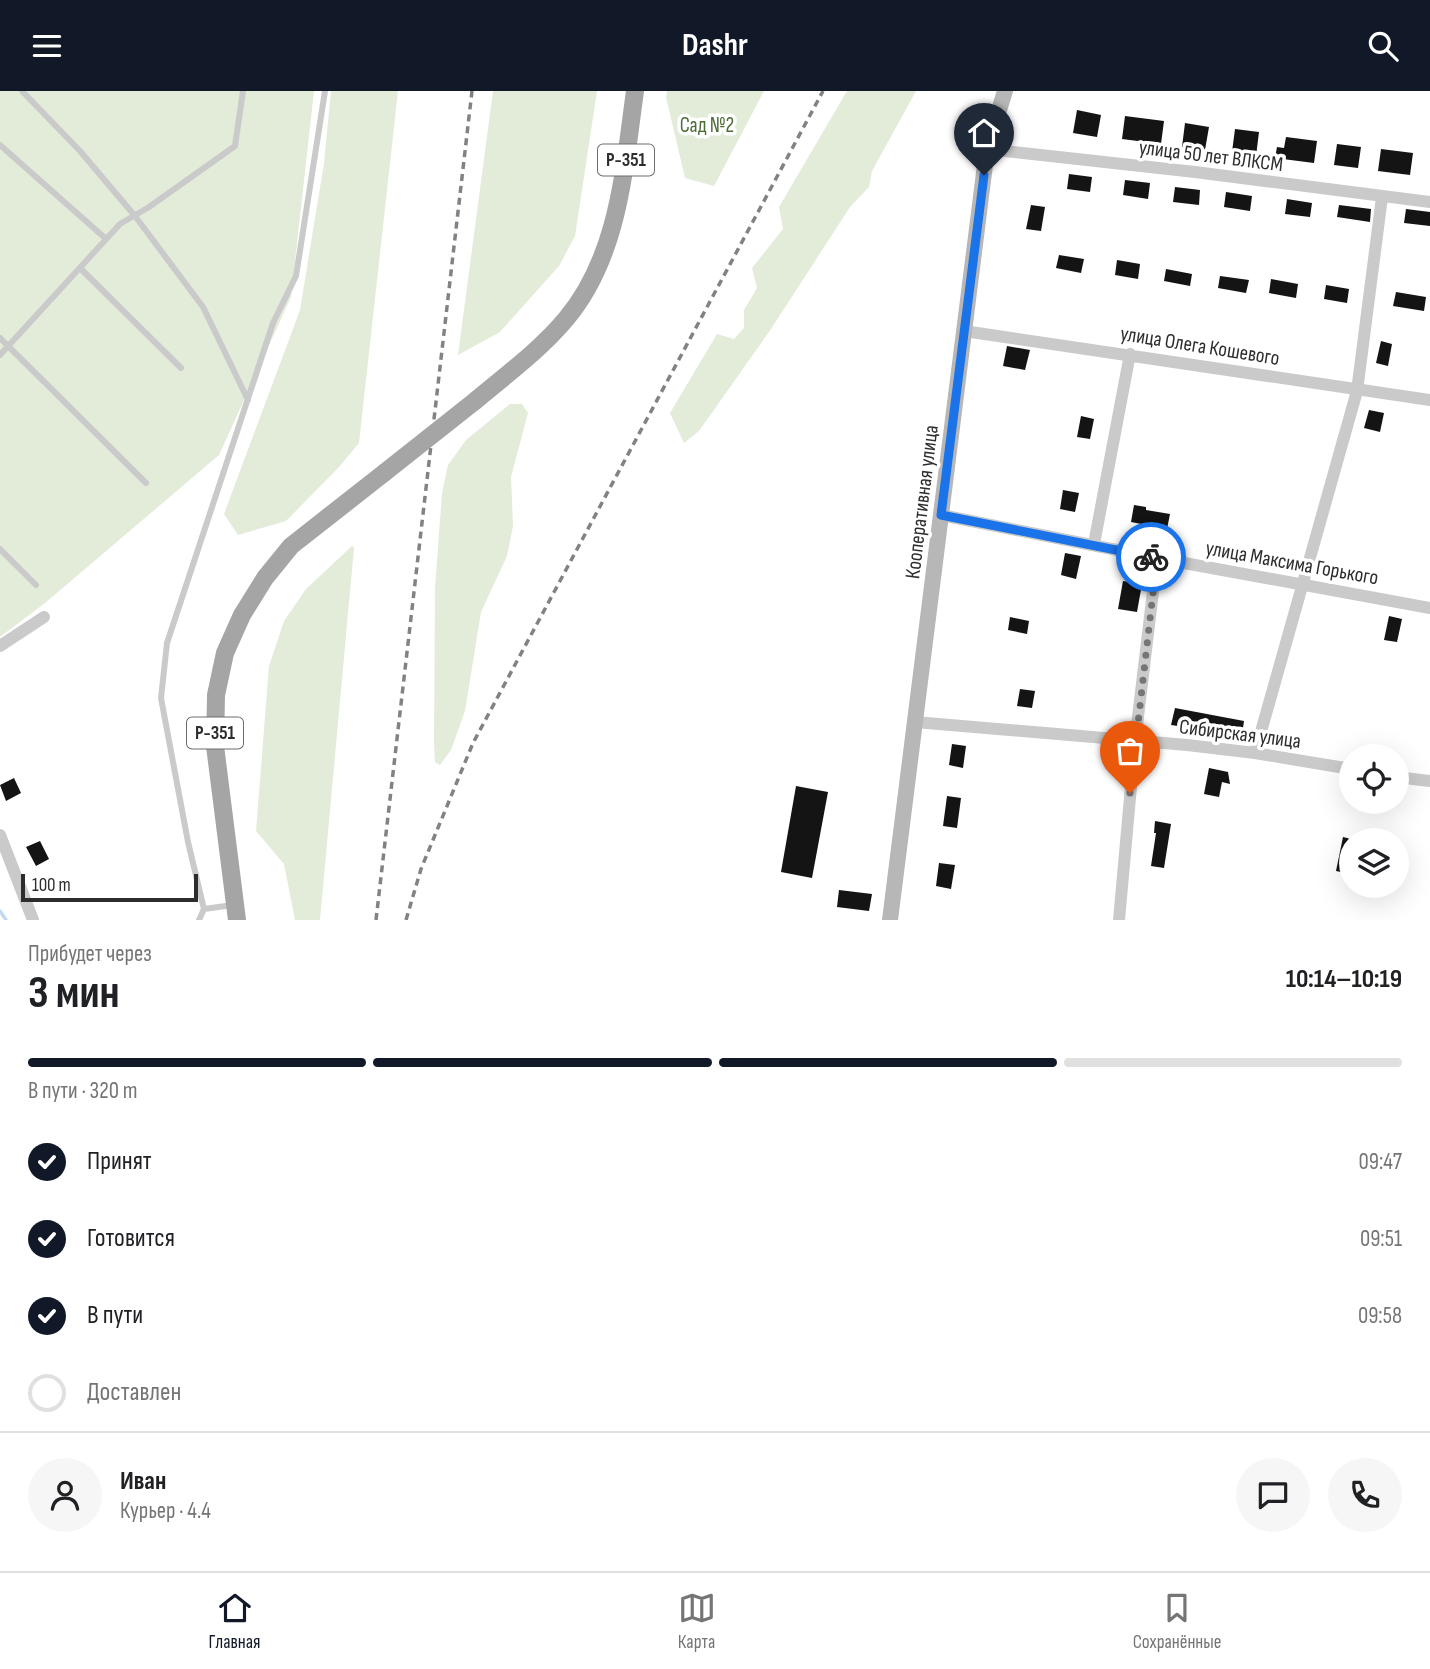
<!DOCTYPE html>
<html lang="ru">
<meta charset="utf-8">
<style>
:root{--surface:#fff;--page:#f6f6f6;--text:#202124;--muted:#757577;--line:#e0e0e0;--accent:#111827}
body{margin:0;font-family:"Sofia Sans Condensed",sans-serif;background:var(--page);color:var(--text);height:100vh;display:flex;flex-direction:column;font-size:26px;white-space:nowrap}
*{box-sizing:border-box;margin:0}
p{font-size:23px;color:var(--muted)}
.icon{flex:none;width:38px;height:38px;fill:none;stroke:currentColor;stroke-width:2;stroke-linecap:round;stroke-linejoin:round}
.map{position:relative;height:829px;overflow:hidden}
.sheet{display:flex;flex-direction:column;background:var(--surface);flex:1}
.sheet>*{flex:none}
.buttons{position:absolute;left:1339px;top:653px;display:grid;gap:14px}
.buttons a{display:grid;place-items:center;width:70px;height:70px;border-radius:50%;background:var(--surface);box-shadow:0 7px 28px #0002;font-size:35px}
.scale{position:absolute;left:21px;bottom:18px;width:177px;box-sizing:border-box;padding-left:7px;border:4px solid #2d2d2d;border-top:0;font-size:19px;line-height:24px;white-space:nowrap;color:#2d2d2d;-webkit-text-stroke:5px #fff;paint-order:stroke}
.pin{position:absolute;display:grid;place-items:center;width:60px;height:60px;color:#fff;margin:-72px -30px;border-radius:50% 50% 50% 0;rotate:-45deg;box-shadow:0 0 7px #0007}
.pin .icon{rotate:45deg}
.courier{position:absolute;display:grid;place-items:center;width:70px;height:70px;margin:-35px;border:5px solid #1a73e8;border-radius:50%;background:#fff;color:#222;box-shadow:0 2px 9px #0007}
.overview em{font-style:normal;font-weight:700}
.overview div{display:flex;flex-direction:column-reverse}
.overview{display:flex;align-items:center;justify-content:space-between;height:119px;padding:0 28px}
h1{font-size:46px;font-weight:700;line-height:52px}
.bar{display:grid;grid-template-columns:repeat(4,1fr);gap:10px 7px;align-content:center;height:84px;padding:0 28px}
.bar i{height:9px;border-radius:5px;background:var(--line)}
.bar .on{background:var(--accent)}
.bar p{grid-column:span 4}
.line{display:flex;align-items:center;gap:18px;padding:0 28px;border-top:2px solid var(--line)}
.line div{flex:1}
.round{display:grid;place-items:center;flex:none;width:74px;height:74px;border-radius:37px;background:var(--page)}
ol{padding:0 28px;list-style:none}
li{display:flex;align-items:center;gap:21px;height:77px}
li p{margin-inline-start:auto}
li .icon{padding:7px;border-radius:50%;background:var(--accent);color:#fff;stroke-width:4}
li:last-child{color:var(--muted)}
li i{width:38px;height:38px;border:4px solid var(--line);border-radius:50%}
header{display:flex;justify-content:space-between;align-items:center;height:91px;padding:0 28px;background:var(--accent);color:#fff;font-size:32px;font-weight:700}
.tab-bar{display:flex;justify-content:space-around;align-items:center;height:98px;border-top:2px solid var(--line);background:var(--surface);font-size:19px;color:var(--muted)}
.tab-bar a{display:grid;justify-items:center;gap:4px}
.tab-bar .on{color:var(--accent)}
.map>svg:first-child{display:block}
.green{fill:#e2ecd9}
.lines{fill:none;stroke-linecap:round;stroke-linejoin:round}
.stream{stroke:#c3daee;stroke-width:3.5}
.building{fill:#141414}
.service{stroke:#cacaca;stroke-width:6}
.minor{stroke:#cacaca;stroke-width:12}
.secondary{stroke:#b7b7b7;stroke-width:16}
.primary{stroke:#a5a5a5;stroke-width:18}
.rail{stroke:#828282;stroke-width:3.5;stroke-dasharray:7 5;stroke-linecap:butt}
.primary-bridge{stroke:#a5a5a5;stroke-width:18}
.done{stroke:#767676;stroke-width:7;stroke-dasharray:0 12.6}
.route{stroke:#1a73e8;stroke-width:9}
.labels{text-anchor:middle;dominant-baseline:central;stroke-width:7;stroke-linejoin:round;paint-order:stroke}
.shield{fill:#fff;stroke:#6c6c6c;stroke-width:2}
.shield-label{font-size:19px;font-weight:bold;fill:#2d2d2d}
.park-label{font-size:21px;fill:#4c6c37;stroke:#fff}
.street-label{font-size:21px;fill:#2d2d2d;stroke:#fff}
</style>
<header><svg class="icon" aria-label="menu" viewBox="0 0 24 24"><path d="M4 6h16M4 12h16M4 18h16"/></svg>Dashr<svg class="icon" aria-label="search" viewBox="0 0 24 24"><circle cx="10" cy="10" r="6"/><path d="M15 15l6 6"/></svg></header>
<div class="map">
<svg width="1430" height="829" viewBox="0 0 1430 829">
<rect width="100%" height="100%" fill="#fff"/>
<path class="green" d="M0 0H314L291 206 219 364 45 512 0 546Z
M331 0H398L359 352 339 376 286 430 238 444 224 423 300 219 324 72Z
M493 0H597L575 145 559 175 500 241 458 264Z
M667 0H764L714 95 685 87 666 6Z
M847 0H916L872 80 869 96 850 116 771 238 699 340 684 352 670 322 717 243 734 248 744 237V219L757 197 752 177 783 138 779 116Z
M510 313H522L528 322 511 386 513 435 507 465 481 521 465 620 451 659 440 674 435 671 434 652 435 497 442 402 448 374 466 349Z
M352 455 354 457 320 829H295L284 773 256 740 269 575 284 530 306 498Z"/>
<g class="lines">
<path class="stream" d="M0 820 6 829"/>
</g>
<path class="building" d="M1077 19 1101 24 1097 46 1073 42Z
M1125 25 1164 30 1161 53 1122 48Z
M1185 32 1209 36 1205 59 1182 56Z
M1235 38 1259 41 1256 65 1232 61Z
M1286 46 1317 50 1314 72 1275 67 1277 56 1284 57Z
M1337 53 1361 56 1358 77 1334 74Z
M1381 58 1413 62 1410 84 1378 80Z
M1069 83 1092 86 1090 101 1067 98Z
M1125 89 1150 92 1148 108 1123 104Z
M1175 96 1200 99 1199 114 1173 111Z
M1226 101 1252 105 1250 120 1224 116Z
M1287 108 1312 112 1310 126 1285 123Z
M1031 114 1045 116 1041 140 1026 138Z
M1339 114 1371 118 1370 131 1337 126Z
M1406 118 1430 121V135L1404 132Z
M1059 164 1084 168 1081 182 1056 177Z
M1117 169 1140 173 1138 188 1115 184Z
M1166 178 1192 183 1190 195 1164 190Z
M1220 185 1249 189 1246 202 1218 197Z
M1271 188 1298 193 1296 207 1269 202Z
M1326 194 1349 198 1347 212 1324 208Z
M1396 201 1426 206 1424 220 1393 215Z
M1381 250 1392 253 1388 275 1376 272Z
M1007 255 1030 259 1025 279 1003 275Z
M1369 319 1384 322 1380 341 1364 337Z
M1081 325 1094 328 1090 348 1077 346Z
M1063 399 1079 402 1075 421 1060 418Z
M1134 414 1146 416V419L1170 423 1167 438 1131 431Z
M1065 462 1081 465 1076 488 1061 484Z
M1123 490 1142 493 1137 521 1118 518Z
M1389 525 1402 528 1397 551 1384 549Z
M1010 526 1029 530 1027 543 1008 539Z
M1020 598 1035 600 1032 617 1017 615Z
M1175 617 1244 630 1242 644 1171 634Z
M952 653 966 655 963 677 949 674Z
M1209 677 1228 681 1230 693 1222 691 1219 706 1204 703Z
M14 687 21 702 6 710 0 694Z
M796 695 828 701 812 787 781 781Z
M947 705 961 707 957 737 943 735Z
M1155 730 1171 733 1164 777 1151 775 1156 742H1154Z
M1343 746 1351 748V783L1336 780Z
M40 750 49 768 36 775 26 756Z
M939 772 955 774 951 798 936 795Z
M839 799 872 803 869 820 837 816Z"/>
<g class="lines">
<path class="service" d="M22 0 80 60 135 125 203 216 248 309
M0 54 105 147
M81 178 181 277
M0 247 146 392
M0 264 120 133 149 116 235 55 243 0
M0 458 36 494
M233 814 204 818 188 751 161 607 167 552 273 232 296 185 325 0
M199 829 204 818"/>
<path class="minor" d="M987 58 1195 81 1430 111
M964 240 1430 309
M941 424 1157 467 1430 517
M1094 453 1130 263
M0 555 44 526
M915 631 1187 654 1255 662 1351 678
M1255 662 1357 300 1382 106
M1396 686 1430 690
M0 744 33 829
M1119 829 1135 651 1157 467"/>
<path class="secondary" d="M890 829 987 58 1005 0"/>
<path class="primary" d="M475 310C506 284 540 259 566 228 619 165 624 78 635 0
M237 829 215 655 216 604 225 562 242 524 265 487 291 455 384 382"/>
<path class="rail" d="M376 829 472 0
M406 829 421 778 473 652 823 0"/>
<path class="primary-bridge" d="M384 382 475 310"/>
</g>
<g class="lines">
<path class="done" d="M1130 702 1157 467 1151 466"/>
<path class="route" d="M984 84 941 424 1151 466"/>
</g>
<g class="labels">
<g class="shield">
<rect x="598" y="53.5" width="56" height="31" rx="5"/>
<rect x="187" y="626.5" width="56" height="31" rx="5"/>
</g>
<g class="shield-label">
<text x="626" y="69">Р-351</text>
<text x="215" y="642">Р-351</text>
</g>
<g class="park-label">
<text x="707" y="34">Сад №2</text>
</g>
<g class="street-label">
<text transform="translate(1211 65) rotate(7)">улица 50 лет ВЛКСМ</text>
<text transform="translate(1200 255) rotate(9)">улица Олега Кошевого</text>
<text transform="translate(922 411) rotate(-83)">Кооперативная улица</text>
<text transform="translate(1292 472) rotate(10)">улица Максима Горького</text>
<text transform="translate(1240 643) rotate(7)">Сибирская улица</text>
</g>
</g>
</svg>
<div class="buttons">
<a><svg class="icon" aria-label="locate" viewBox="0 0 24 24"><circle cx="12" cy="12" r="6"/><path d="M12 2v4M12 18v4M2 12h4M18 12h4"/></svg></a>
<a><svg class="icon" aria-label="layers" viewBox="0 0 24 24"><path d="M12 4l9 5-9 5-9-5zM3 14l9 5 9-5"/></svg></a>
</div>
<div class="scale">100 m</div>
<div class="pin" style="left:1130px;top:702px;background:#ea580c"><svg class="icon" aria-label="bag" viewBox="0 0 24 24"><path d="M5 8h14l-1 12H6zM9 8a3 3 0 0 1 6 0"/></svg></div>
<div class="pin" style="left:984px;top:84px;background:#1f2937"><svg class="icon" aria-label="home" viewBox="0 0 24 24"><path d="M3 11l9-7 9 7M6 9v11h12V9"/></svg></div>
<div class="courier" style="left:1151px;top:466px"><svg class="icon" aria-label="bike" viewBox="0 0 24 24"><circle cx="6" cy="16" r="4"/><circle cx="18" cy="16" r="4"/><path d="M6 16l4-8h5l3 8M10 8l3 8H6M13 5h3"/></svg></div>
</div>
<section class="sheet">
<div class="overview"><div><h1>3 мин</h1><p>Прибудет через</p></div><em>10:14–10:19</em></div>
<div class="bar"><i class="on"></i><i class="on"></i><i class="on"></i><i></i><p>В пути · 320 m</p></div>
<ol>
<li><svg class="icon" aria-label="check" viewBox="0 0 24 24"><path d="M5 12l5 5 9-10"/></svg>Принят<p>09:47</p></li>
<li><svg class="icon" aria-label="check" viewBox="0 0 24 24"><path d="M5 12l5 5 9-10"/></svg>Готовится<p>09:51</p></li>
<li><svg class="icon" aria-label="check" viewBox="0 0 24 24"><path d="M5 12l5 5 9-10"/></svg>В пути<p>09:58</p></li>
<li><i></i>Доставлен</li>
</ol>
<div class="line" style="height:126px"><a class="round"><svg class="icon" aria-label="person" viewBox="0 0 24 24"><circle cx="12" cy="8" r="4"/><path d="M4 21q1-7 8-7t8 7"/></svg></a><div><b>Иван</b><p>Курьер · 4.4</p></div><a class="round"><svg class="icon" aria-label="chat" viewBox="0 0 24 24"><path d="M4 5h16v11H9l-5 4z"/></svg></a><a class="round"><svg class="icon" aria-label="phone" viewBox="0 0 24 24"><path d="M5 4h4l2 5-3 2q2 4 5 5l2-3 5 2v4C11 20 4 13 5 4z"/></svg></a></div>
</section>
<nav class="tab-bar">
<a class="on"><svg class="icon" aria-label="home" viewBox="0 0 24 24"><path d="M3 11l9-7 9 7M6 9v11h12V9"/></svg>Главная</a>
<a><svg class="icon" aria-label="map" viewBox="0 0 24 24"><path d="M3 6l6-2 6 2 6-2v14l-6 2-6-2-6 2zM9 4v14M15 6v14"/></svg>Карта</a>
<a><svg class="icon" aria-label="saved" viewBox="0 0 24 24"><path d="M7 4h10v16l-5-4-5 4z"/></svg>Сохранённые</a>
</nav>
